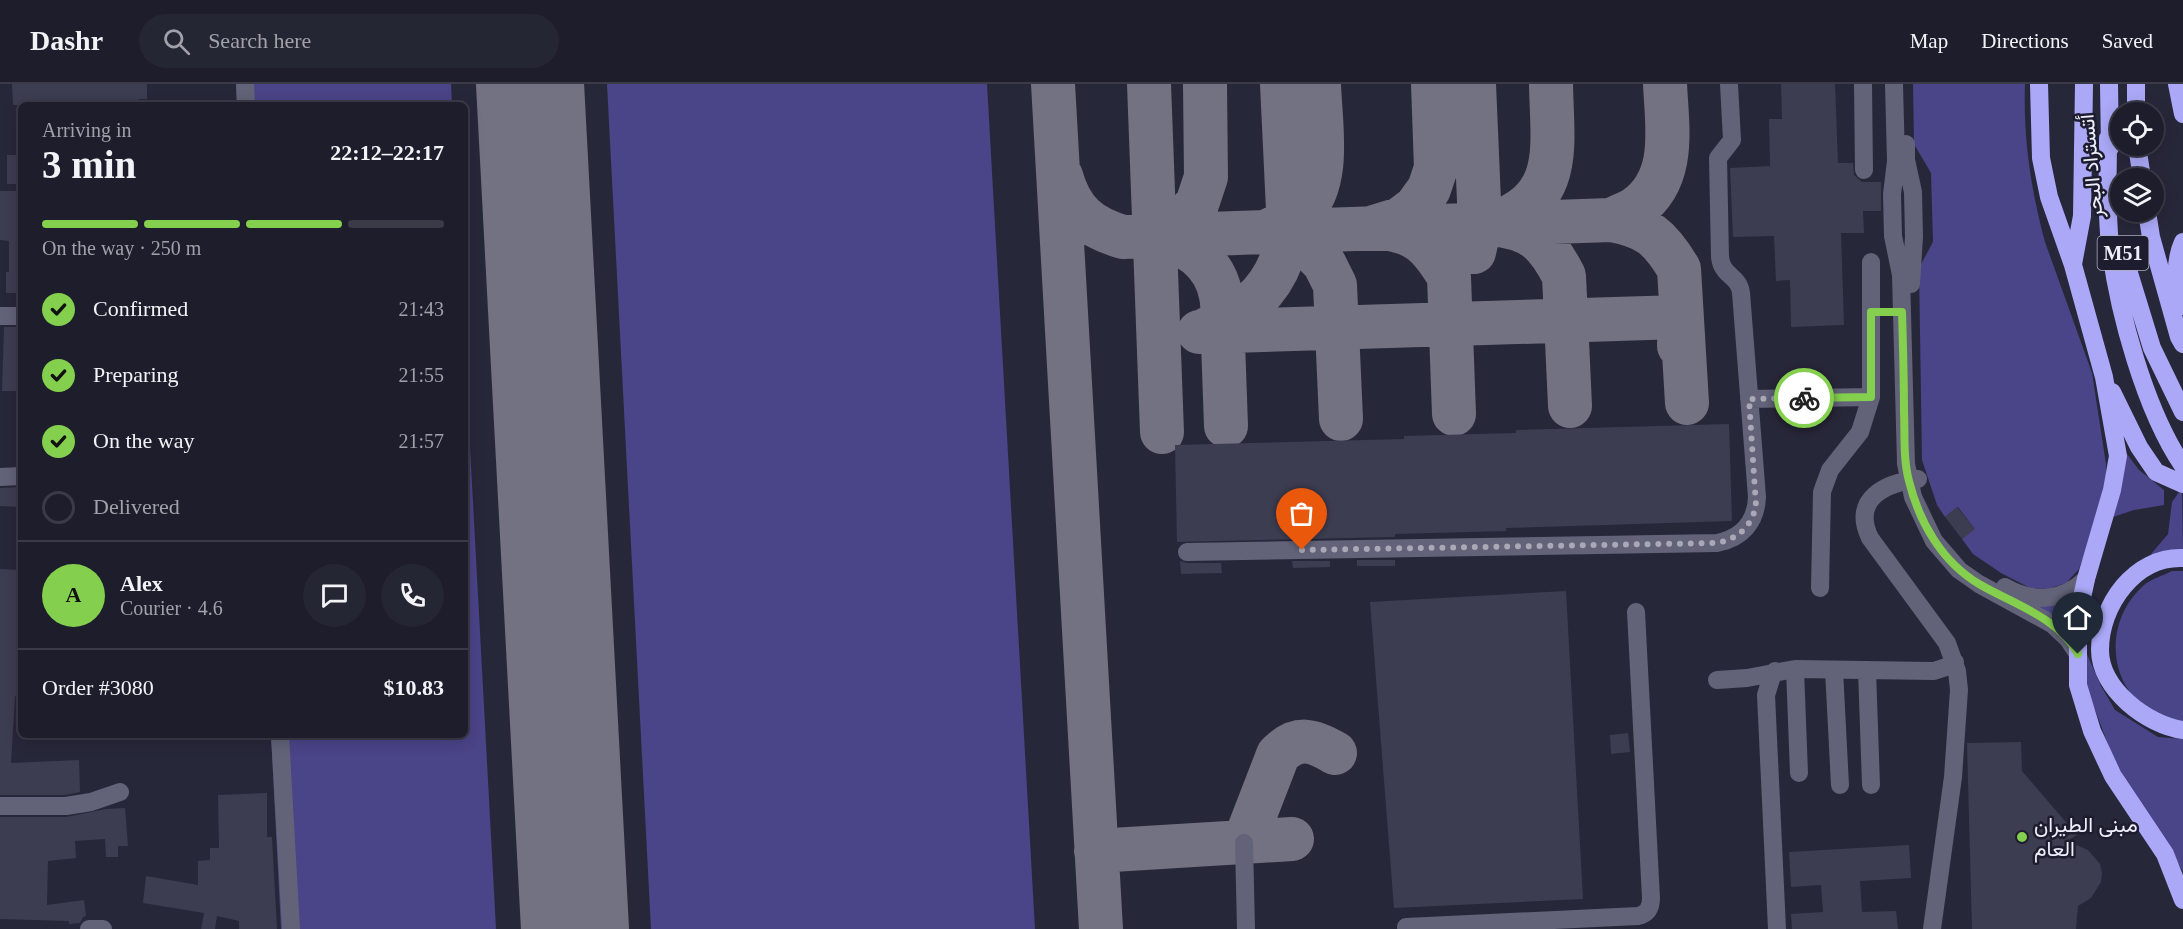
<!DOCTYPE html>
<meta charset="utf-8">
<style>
:root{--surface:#1d1d2c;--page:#252634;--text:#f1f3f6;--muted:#a0a2a9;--line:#3b3b48;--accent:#84cf4d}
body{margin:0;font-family:"Times New Roman",Vazirmatn,serif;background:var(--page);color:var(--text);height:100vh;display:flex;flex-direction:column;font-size:22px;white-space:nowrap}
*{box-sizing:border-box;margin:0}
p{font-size:20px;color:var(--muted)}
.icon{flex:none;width:33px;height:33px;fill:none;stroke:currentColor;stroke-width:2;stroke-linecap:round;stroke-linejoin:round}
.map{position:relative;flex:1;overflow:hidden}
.drawer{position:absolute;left:18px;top:18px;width:450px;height:636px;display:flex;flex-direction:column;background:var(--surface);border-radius:9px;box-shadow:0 3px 15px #0003,0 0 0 2px var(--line)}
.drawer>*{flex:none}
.buttons{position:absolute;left:2110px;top:18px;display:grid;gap:12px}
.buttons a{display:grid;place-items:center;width:54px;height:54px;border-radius:50%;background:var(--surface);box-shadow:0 3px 15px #0003,0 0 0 2px var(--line);font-size:30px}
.pin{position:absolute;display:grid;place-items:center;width:51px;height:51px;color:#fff;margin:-62px -26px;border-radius:50% 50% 50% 0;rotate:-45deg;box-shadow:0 0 6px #0007}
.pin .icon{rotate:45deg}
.courier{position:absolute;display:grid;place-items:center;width:60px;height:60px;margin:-30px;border:4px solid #84cf4d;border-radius:50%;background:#fff;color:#222;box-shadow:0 2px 8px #0007}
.summary em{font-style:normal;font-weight:800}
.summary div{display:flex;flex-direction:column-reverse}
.summary{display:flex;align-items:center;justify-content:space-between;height:102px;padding:0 24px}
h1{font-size:39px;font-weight:800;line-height:45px}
.bar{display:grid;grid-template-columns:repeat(4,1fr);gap:9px 6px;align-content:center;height:72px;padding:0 24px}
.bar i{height:8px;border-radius:4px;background:var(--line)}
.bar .selected{background:var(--accent)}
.bar p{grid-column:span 4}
.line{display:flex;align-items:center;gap:15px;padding:0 24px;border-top:2px solid var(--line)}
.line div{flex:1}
.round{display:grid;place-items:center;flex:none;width:63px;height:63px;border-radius:32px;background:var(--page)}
ol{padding:0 24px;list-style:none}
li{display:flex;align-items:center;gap:18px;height:66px}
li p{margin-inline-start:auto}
li .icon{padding:6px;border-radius:50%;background:var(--accent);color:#111;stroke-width:4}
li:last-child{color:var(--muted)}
li i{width:33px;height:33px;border:3px solid var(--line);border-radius:50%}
header{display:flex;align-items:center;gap:36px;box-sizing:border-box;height:84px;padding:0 30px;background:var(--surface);border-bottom:2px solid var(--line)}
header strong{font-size:28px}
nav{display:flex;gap:33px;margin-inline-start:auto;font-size:21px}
.search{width:420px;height:54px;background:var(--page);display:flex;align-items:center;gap:15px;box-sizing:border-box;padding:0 21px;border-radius:33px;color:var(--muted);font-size:22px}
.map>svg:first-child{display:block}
.green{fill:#4a4488}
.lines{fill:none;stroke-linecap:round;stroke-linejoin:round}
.taxiway{stroke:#727282;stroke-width:44}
.runway{stroke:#727282;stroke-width:108}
.building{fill:#3d3d51}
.minor{stroke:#626278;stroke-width:18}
.highway{stroke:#aba9f7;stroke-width:18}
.done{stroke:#a8a8b7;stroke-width:6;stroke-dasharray:0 10.8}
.route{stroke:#84cf4d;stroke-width:8}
.poi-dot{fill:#84cf4d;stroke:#1e1d2f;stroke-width:2}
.labels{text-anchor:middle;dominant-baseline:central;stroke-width:5;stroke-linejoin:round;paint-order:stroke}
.shield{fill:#1e1d2f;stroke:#afafbd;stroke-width:1.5}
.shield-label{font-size:20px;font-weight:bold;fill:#edeefa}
.street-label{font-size:21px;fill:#edeefa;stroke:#1e1d2f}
.poi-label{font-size:21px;fill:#edeefa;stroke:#1e1d2f;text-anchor:start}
</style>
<header>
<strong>Dashr</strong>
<div class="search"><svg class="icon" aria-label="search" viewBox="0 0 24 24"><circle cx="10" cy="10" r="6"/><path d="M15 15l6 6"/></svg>Search here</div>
<nav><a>Map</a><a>Directions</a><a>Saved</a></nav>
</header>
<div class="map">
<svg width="2183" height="845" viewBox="0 0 2183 845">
<rect width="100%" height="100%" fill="#27273a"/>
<path class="green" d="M236 0H451L452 21H237Z
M607 0H987L1035 845H651Z
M1913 0H2025C2023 54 2031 106 2045 158L2092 289 2106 380V397L2102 422 2079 485 2066 499 2048 505 2030 504 2001 489 1973 470 1962 455 1974 444 1958 423 1945 433 1937 421 1922 376 1919 184 1933 158 1931 89 1914 60Z
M465 270 496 845H281L271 651H465Z
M2124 366 2139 386 2164 406V421L2134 426 2107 435Z
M2182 404 2183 465 2154 472 2151 470 2168 450 2172 418Z
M2172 487H2183V639C2177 637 2170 637 2165 635 2108 613 2100 541 2143 502 2150 495 2163 492 2172 487Z
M2074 519 2070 543 2036 527 2038 520Z
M2086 568 2101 602 2115 626 2158 653 2183 655V788L2149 731 2125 695 2110 666 2087 604Z"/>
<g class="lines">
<path class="taxiway" d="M1053 0 1101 845
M1149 0 1162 348
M1205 0 1206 93 1197 120 1179 139 1154 152C1187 158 1215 178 1221 212 1224 227 1222 244 1223 258 1224 286 1225 314 1226 342
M1319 0C1320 38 1332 99 1302 127 1292 137 1277 142 1265 148L1289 151 1307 162 1324 179 1335 201 1341 335
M1433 0 1436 84 1429 105 1416 123 1400 135 1374 143C1415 146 1429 159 1449 193L1454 330
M1551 0C1552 64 1565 115 1492 140 1532 144 1546 157 1564 192L1570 322
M1061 92C1071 128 1089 143 1123 153L1611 136C1648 143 1660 153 1679 185L1687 319
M1611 136C1619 132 1629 129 1636 124 1677 95 1667 43 1665 0
M1474 168 1480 141 1474 0
M1207 245C1243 231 1269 210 1282 174 1285 165 1289 156 1289 147L1282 0
M1199 248 1680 233 1679 262
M1244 759 1278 671C1297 651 1313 656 1335 669
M1096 767 1292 755"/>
<path class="runway" d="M530 0 575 845"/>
</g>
<path class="building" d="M12 0H147V15H139L138 21 82 19V21H13Z
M1781 0H1835L1838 79H1853L1854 91 1862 98H1881V127H1863L1864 149H1841L1844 241 1791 243 1790 196 1776 197 1774 152 1733 153 1730 84 1770 82 1769 35H1782Z
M7 71H21V100H7Z
M0 107H19V125H21V209H6V188H9V157L0 156Z
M4 243H21V307H2Z
M1729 340 1732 437 1506 444V447L1395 450V453L1177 458 1175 361 1404 355V352L1516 349V346Z
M21 403V423L0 422V404Z
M1957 423 1975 445 1962 455 1945 433Z
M1357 476H1395V482H1357Z
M1180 477 1187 479H1221L1222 489 1181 490Z
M1292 477H1330V483L1293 484Z
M0 485 21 486V612H15L11 679 79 676 80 708 65 711H0Z
M1566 507 1583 815 1394 824 1370 518Z
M1628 649 1630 668 1611 670 1610 651Z
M2021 658 2022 687 2077 751 2067 757 2088 766 2100 780 2102 789 2101 798 2091 814 2078 822 2076 845H1972L1967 659Z
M267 709V753H272L277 845H239V837L217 832 215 845H201L204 829 143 819 146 792 198 801V777L210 776V764H219L218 711Z
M125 724 128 762H118V773H106L105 755 75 757 76 774 48 777 47 821 84 816 86 832 83 833 80 839 69 840V837L0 835V733H66L106 725Z
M1909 761 1911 794 1860 797 1862 828 1896 827 1898 845H1792L1791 830 1823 828 1821 801 1791 803 1789 768Z"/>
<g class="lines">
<path class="minor" d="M245 0 246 21
M1863 0 1864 86
M1894 0 1896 77 1892 110 1893 152 1901 191 1906 380 1913 413 1934 457 1959 486 1979 500 2052 540 2068 555 2078 570
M1906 60V76L1913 108 1914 153 1911 200
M0 232H21
M1749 315 1871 313
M0 393 21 392
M1918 395C1885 399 1851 415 1870 454L1947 559 1957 587 1959 606 1953 693 1932 845
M1187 468 1717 459C1742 454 1756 438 1757 413L1741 209C1739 191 1722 193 1720 173L1718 74 1732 56 1729 0
M2005 503C2033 519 2062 518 2086 495
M1820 504 1822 408 1830 386 1860 348 1871 313V178
M1795 585 1799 689
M1834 586 1840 701
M1867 586 1871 701
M1775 587 1771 595 1766 611 1777 845
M1717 596 1747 594 1795 585 1934 587 1949 582 1955 578
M280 651 291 845
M0 722H66L91 718 120 708
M1244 759 1246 845
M1406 843 1638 832C1647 830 1651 824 1651 814L1636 528
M89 845H103"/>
<path class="highway" d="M2039 0 2041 74 2049 113 2073 181 2104 293 2118 372 2112 406 2086 495 2078 532V601L2092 647 2113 692 2165 770 2183 816
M2109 0 2110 64
M2136 0V28
M2177 0 2183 30
M2108 54C2108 89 2106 125 2110 160 2118 227 2145 326 2183 382
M2137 62 2142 94
M2147 128 2151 153 2179 253 2183 260
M2121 163 2152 264 2183 328
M2073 180 2082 132 2084 0
M2182 222C2176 201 2174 178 2183 158
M2112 308 2139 363 2156 388 2183 400
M2183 474C2135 472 2100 521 2100 566 2100 605 2147 641 2183 646"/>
</g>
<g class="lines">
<path class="done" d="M1302 466 1717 459C1738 455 1751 443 1756 422L1749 315 1804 314"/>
<path class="route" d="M1804 314 1871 313V228H1902C1903 261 1904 295 1904 328 1905 351 1903 375 1909 397 1919 438 1942 478 1979 500 2013 520 2058 533 2078 570"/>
</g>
<circle class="poi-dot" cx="2022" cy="753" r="6"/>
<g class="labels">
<rect class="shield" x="2097.5" y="152" width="51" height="34" rx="4.5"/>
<g class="shield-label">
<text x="2123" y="169">M51</text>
</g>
<g class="street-label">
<text transform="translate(2091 82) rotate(-95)">أتستراد البحر</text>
</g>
<g class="poi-label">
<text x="2034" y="741">مبنى الطيران<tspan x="2034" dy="24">العام</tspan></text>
</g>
</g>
</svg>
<div class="buttons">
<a><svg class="icon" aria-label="locate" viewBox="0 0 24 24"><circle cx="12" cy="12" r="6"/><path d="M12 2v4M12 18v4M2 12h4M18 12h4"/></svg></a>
<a><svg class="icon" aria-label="layers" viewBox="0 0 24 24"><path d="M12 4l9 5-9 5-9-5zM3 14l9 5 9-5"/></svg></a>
</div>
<div class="pin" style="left:1302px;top:466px;background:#ea580c"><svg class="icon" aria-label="bag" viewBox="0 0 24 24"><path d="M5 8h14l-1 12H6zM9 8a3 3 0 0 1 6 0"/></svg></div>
<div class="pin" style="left:2078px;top:570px;background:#1f2937"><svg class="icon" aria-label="home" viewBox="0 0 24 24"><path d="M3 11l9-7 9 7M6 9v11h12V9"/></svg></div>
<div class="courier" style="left:1804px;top:314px"><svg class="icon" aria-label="bike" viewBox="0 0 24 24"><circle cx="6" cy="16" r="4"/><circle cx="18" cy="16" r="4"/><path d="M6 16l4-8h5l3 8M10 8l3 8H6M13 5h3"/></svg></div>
<section class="drawer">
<div class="summary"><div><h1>3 min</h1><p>Arriving in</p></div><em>22:12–22:17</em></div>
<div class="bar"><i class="selected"></i><i class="selected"></i><i class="selected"></i><i></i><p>On the way · 250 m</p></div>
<ol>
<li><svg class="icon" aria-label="check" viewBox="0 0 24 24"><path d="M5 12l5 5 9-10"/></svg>Confirmed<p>21:43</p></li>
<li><svg class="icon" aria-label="check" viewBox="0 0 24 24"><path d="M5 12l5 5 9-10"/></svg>Preparing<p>21:55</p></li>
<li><svg class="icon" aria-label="check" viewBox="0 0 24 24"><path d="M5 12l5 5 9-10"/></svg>On the way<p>21:57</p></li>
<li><i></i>Delivered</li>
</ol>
<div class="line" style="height:108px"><b class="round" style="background:var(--accent);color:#111">A</b><div><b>Alex</b><p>Courier · 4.6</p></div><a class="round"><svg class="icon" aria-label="chat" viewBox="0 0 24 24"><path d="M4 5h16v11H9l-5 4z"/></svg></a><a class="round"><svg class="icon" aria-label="phone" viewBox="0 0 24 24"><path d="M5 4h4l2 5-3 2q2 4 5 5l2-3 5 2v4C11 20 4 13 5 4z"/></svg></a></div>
<div class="line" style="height:78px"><div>Order #3080</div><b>$10.83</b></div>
</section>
</div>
